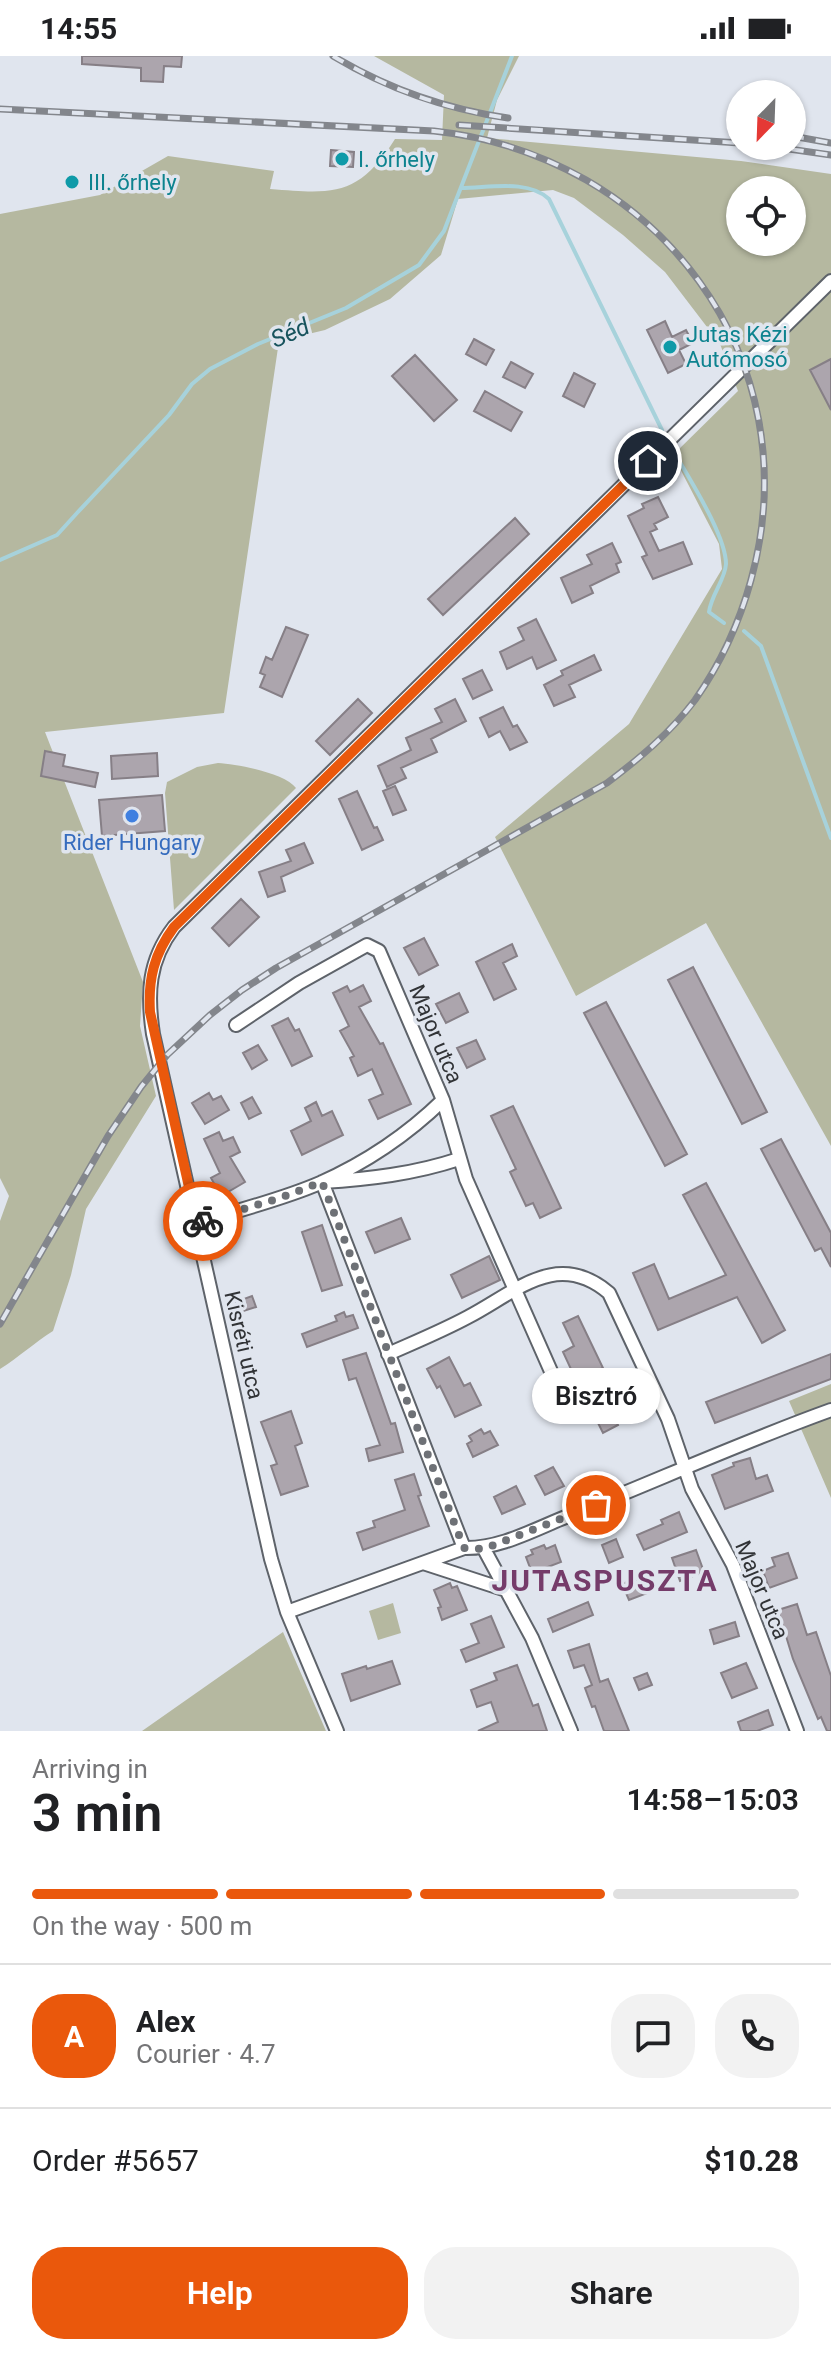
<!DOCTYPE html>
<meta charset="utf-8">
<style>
:root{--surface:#fff;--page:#f2f2f2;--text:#202124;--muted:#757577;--line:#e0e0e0;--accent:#ea580c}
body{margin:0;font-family:Roboto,sans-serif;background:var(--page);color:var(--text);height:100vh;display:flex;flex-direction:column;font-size:30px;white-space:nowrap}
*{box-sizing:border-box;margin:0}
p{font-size:26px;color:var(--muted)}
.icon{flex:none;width:44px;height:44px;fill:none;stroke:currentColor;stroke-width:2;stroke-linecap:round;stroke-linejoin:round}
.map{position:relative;height:1675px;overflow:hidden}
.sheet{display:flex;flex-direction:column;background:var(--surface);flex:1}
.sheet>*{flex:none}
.needle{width:52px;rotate:203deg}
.buttons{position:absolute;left:726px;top:24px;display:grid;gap:16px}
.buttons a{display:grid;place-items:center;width:80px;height:80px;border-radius:50%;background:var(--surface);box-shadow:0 2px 6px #0004;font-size:40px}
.pin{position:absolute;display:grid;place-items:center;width:68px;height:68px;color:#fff;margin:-34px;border:4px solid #fff;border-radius:50%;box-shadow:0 2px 8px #0007}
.courier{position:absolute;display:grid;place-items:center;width:80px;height:80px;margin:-40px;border:6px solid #ea580c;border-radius:50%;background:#fff;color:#222;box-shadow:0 2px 10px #0007}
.bubble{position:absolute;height:56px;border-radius:28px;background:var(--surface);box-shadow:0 2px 6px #0004;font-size:26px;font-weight:600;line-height:56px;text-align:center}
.summary em{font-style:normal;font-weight:600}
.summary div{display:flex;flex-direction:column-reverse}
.summary{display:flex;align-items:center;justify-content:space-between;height:136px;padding:0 32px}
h1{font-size:52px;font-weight:600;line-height:60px}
.bar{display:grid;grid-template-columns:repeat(4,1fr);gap:12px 8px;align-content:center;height:96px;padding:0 32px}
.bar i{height:10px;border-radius:6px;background:var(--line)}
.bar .current{background:var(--accent)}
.bar p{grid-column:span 4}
.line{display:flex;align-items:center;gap:20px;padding:0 32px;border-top:2px solid var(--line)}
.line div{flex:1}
.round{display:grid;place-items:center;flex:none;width:84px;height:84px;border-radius:32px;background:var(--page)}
.action{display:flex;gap:16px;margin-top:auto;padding:16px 32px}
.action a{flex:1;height:92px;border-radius:32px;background:var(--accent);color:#fff;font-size:32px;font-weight:600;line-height:92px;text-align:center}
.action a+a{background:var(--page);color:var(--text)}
.status{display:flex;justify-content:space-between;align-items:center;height:56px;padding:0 40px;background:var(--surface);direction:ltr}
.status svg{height:22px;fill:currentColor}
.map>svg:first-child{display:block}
.green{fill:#b5b8a0;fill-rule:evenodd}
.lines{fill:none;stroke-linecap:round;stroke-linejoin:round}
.stream{stroke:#a7d2db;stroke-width:4}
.building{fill:#aca5ad;stroke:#867f86;stroke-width:2}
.street-casing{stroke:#5e636a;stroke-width:16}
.street{stroke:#fff;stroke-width:12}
.rail-casing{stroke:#83868c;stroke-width:7}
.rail{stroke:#e0e5ee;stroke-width:4;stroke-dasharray:12;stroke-linecap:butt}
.done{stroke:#6e7176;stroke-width:8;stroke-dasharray:0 14.4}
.route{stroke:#ea580c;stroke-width:10}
.culture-dot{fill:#0f9aa8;stroke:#e0e5ee;stroke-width:3}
.shop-dot{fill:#3f7fe0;stroke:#e0e5ee;stroke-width:3}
.labels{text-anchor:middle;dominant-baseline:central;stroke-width:7;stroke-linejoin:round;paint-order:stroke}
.culture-label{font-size:22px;fill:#0d838f;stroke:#e0e5ee;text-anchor:start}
.shop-label{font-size:22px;fill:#366cbe;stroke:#e0e5ee}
.street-label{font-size:22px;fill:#313336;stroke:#e0e5ee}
.water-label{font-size:24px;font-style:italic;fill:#17535d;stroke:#e0e5ee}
.district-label{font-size:30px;font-weight:bold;letter-spacing:2px;fill:#753c6a;stroke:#e0e5ee}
</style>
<div class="status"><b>14:55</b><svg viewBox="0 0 49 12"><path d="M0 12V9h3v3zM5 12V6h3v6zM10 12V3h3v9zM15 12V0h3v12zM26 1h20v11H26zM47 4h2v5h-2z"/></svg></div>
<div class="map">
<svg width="831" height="1675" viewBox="0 0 831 1675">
<rect width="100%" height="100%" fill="#e0e5ee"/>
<path class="green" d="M374 0H519L497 44 487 82 741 105 831 118V1090L706 867 576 940 495 781 629 668 722 513 719 488 673 399 738 335 720 288 665 216 623 179 574 142 553 134 458 143 441 199 390 243 325 274 279 285 224 657 45 676 143 926 140 970 156 1040 86 1153 71 1219 53 1275C34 1287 19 1301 0 1313V1165L9 1140 0 1122V158L100 139 168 100 274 115 270 133C334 138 358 141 395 83L442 84 444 39ZM740 134H792V186H740Z
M218 707C237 708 285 717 296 732L174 854 165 737 167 726 197 711Z
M831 1328V1442L789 1345Z
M393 1547 401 1577 378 1584 369 1555Z
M283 1576 326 1675H142Z"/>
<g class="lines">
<path class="stream" d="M461 132C489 132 528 123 549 143L662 374
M678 403C692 427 726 481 726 508 725 524 711 539 709 556L724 567
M0 504 57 479 77 457 169 359 192 328 210 313 258 288 346 252 419 209 444 175 512 0
M744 575 761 590 831 782"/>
</g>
<path class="building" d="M82 0H182L181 11 164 10 163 26 141 25V12L82 8Z
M331 94 354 96 353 111 330 110Z
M665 265 672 281 686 274 693 287 679 294 686 308 668 317 647 274Z
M474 283 494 294 486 309 466 298Z
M415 299 457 344 434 365 392 320Z
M831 303V354L810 314Z
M511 306 533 318 525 332 503 321Z
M574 317 595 328 584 351 563 340Z
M485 335 522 356 511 375 474 355Z
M658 441 668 461 654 468 657 473 650 476 659 495 683 486 692 508 653 523 642 501 647 499 628 460 644 452 642 448Z
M515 462 529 478 443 559 428 543Z
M612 487 621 506 616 508 619 516 590 530 593 537 572 547 561 522 592 508 587 499Z
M536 563 556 604 537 613 532 601 507 613 500 596 524 584 518 572Z
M286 571 308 579 282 641 260 631 265 619 260 617 266 601 272 604Z
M594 599 601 614 569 629 575 641 554 650 544 629 563 619 561 615Z
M482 614 492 634 473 643 463 623Z
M358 643 372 657 330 699 316 685Z
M455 643 466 665 431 683 437 696 401 712 406 722 387 731 378 710 411 694 406 682 442 666 435 653Z
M503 651 513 671 517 669 527 686 510 694 500 675 489 681 480 662Z
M45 695 65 699 63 710 98 717 95 731 41 720Z
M157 697 158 720 112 723 111 700Z
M395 730 406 754 393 759 383 735Z
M357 735 374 772 377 771 383 784 362 794 339 743Z
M162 739 165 775 102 780 99 744Z
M304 787 313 807 281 821 285 835 268 841 259 816 291 805 286 794Z
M241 843 259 861 229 890 212 872Z
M424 882 438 909 419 919 404 892Z
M512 888 517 900 503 907 516 933 494 944 476 906Z
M693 911 767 1056 742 1068 668 924Z
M363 929 371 945 359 951 380 988 383 987 411 1048 378 1063 369 1044 383 1038 372 1013 358 1020 350 1002 354 1000 340 975 349 970 333 937 347 930 350 936Z
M459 937 468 956 446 967 436 948Z
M606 946 687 1098 665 1110 584 957Z
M288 962 295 975 299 973 312 1000 292 1010 272 970Z
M476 984 485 1003 467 1012 457 992Z
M258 989 267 1004 252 1013 243 997Z
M209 1037 213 1044 221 1040 229 1054 205 1068 192 1047Z
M252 1041 261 1057 249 1063 241 1047Z
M316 1046 322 1060 332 1055 343 1079 302 1099 291 1075 311 1065 305 1052Z
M513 1050 561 1152 540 1162 533 1147 526 1150 510 1116 516 1113 491 1060Z
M219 1076 223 1085 233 1081 240 1096 230 1101 245 1126 221 1140 211 1122 220 1117 204 1083Z
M781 1083 831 1177V1211L821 1192 815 1195 761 1093Z
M706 1127 785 1274 762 1287 737 1241 658 1274 633 1217 654 1208 669 1243 726 1219 683 1139Z
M401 1162 410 1183 375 1197 366 1176Z
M322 1169 342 1229 322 1235 302 1176Z
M489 1200 500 1224 462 1242 451 1219Z
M252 1240 256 1251 237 1257 233 1247Z
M344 1256 346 1261 353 1259 358 1272 307 1291 302 1278 337 1265 335 1260Z
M578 1260 603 1312 576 1324 563 1296 574 1290 563 1267Z
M366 1297 391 1368 395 1367 403 1396 369 1405 366 1393 380 1389 356 1322 349 1324 343 1304Z
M831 1298V1323L715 1367 706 1346Z
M449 1301 464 1330 470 1327 481 1349 455 1361 440 1330 437 1332 427 1313Z
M604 1341 618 1369 603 1377 589 1349Z
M291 1355 302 1387 295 1390 308 1430 281 1439 271 1410 277 1408 261 1366Z
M481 1373 484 1378 490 1375 498 1389 473 1401 467 1388 472 1385 469 1380Z
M750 1402 756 1423 767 1419 773 1435 725 1453 712 1419 734 1410 733 1407Z
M553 1411 564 1430 545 1439 535 1420Z
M414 1418 421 1439 418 1440 429 1470 363 1494 357 1477 375 1471 373 1465 405 1454 395 1424Z
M516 1430 525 1448 502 1458 494 1441Z
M679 1456 687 1476 644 1494 637 1479 663 1468 661 1464Z
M616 1483 623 1501 609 1507 602 1489Z
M544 1489 546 1493 555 1489 561 1506 532 1517 526 1501 533 1498 531 1494Z
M696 1494 704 1516 680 1525 672 1502Z
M788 1497 797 1522 769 1532 763 1515 775 1510 772 1502Z
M643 1519 650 1536 629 1544 622 1528Z
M450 1527 452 1532 457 1530 467 1554 442 1564 438 1552 441 1551 434 1534Z
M588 1546 593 1559 553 1576 548 1563Z
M797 1548 807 1579 816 1576 831 1620V1675H827L821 1661 818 1663 793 1603 778 1554Z
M491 1560 504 1591 466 1606 461 1594 479 1587 471 1568Z
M735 1566 739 1580 714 1588 710 1574Z
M589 1588 600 1626 608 1623 629 1675H604L595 1650 592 1651 585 1632 592 1629 584 1609 574 1612 568 1595Z
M392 1605 400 1628 351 1645 342 1618 366 1610 367 1613Z
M746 1607 757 1632 732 1642 721 1617Z
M517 1609 533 1650 538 1648 547 1675H478L498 1666 491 1646 477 1651 471 1634 497 1624 494 1617Z
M647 1617 652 1629 639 1634 634 1622Z
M768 1654 773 1669 757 1675H741L738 1666Z"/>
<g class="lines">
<g class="street-casing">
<path id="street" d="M236 969 299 927 367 889 379 895 443 1044 466 1123 561 1338
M459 1103C414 1118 369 1123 322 1126L464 1492
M197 1167C238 1154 281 1144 320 1127 365 1107 408 1078 443 1044
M388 1298C415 1286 442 1275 468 1261 516 1236 557 1193 609 1237L668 1363 692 1433 733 1509 797 1675
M484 1493 532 1582 571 1675
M423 1507 506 1534
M287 1556 464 1492C500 1493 535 1473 568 1460 656 1425 742 1386 831 1354
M337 1675 287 1556 271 1503 153 978C147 938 148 905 174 871L831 225"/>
</g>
<use href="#street" class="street"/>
<g class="rail-casing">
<path id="rail" d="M333 0C388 33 445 53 508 62
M0 53 434 75C657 99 812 302 751 524 739 568 721 607 695 644 670 677 640 702 607 727L276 912 242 934 210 959 167 999 141 1031 108 1080 0 1268
M459 69 740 87
M792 80 831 87
M768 90 831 99"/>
</g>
<use href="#rail" class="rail"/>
</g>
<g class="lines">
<path class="done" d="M203 1165 280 1142 322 1126 464 1492 484 1493 596 1449"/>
<path class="route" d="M203 1165 197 1167 150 956C148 923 154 898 174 871L648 405"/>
</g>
<g class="culture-dot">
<circle cx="342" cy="103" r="8"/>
<circle cx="72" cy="126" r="8"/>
<circle cx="670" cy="291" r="8"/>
</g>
<circle class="shop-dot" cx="132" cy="760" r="8"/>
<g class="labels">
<g class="culture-label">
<text x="358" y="103">I. őrhely</text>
<text x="88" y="126">III. őrhely</text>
<text x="686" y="278">Jutas Kézi<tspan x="686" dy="25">Autómosó</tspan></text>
</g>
<g class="shop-label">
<text x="132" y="786">Rider Hungary</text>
</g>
<g class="street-label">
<text transform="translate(436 978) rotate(67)">Major utca</text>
<text transform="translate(244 1289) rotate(77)">Kisréti utca</text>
<text transform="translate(762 1534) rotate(67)">Major utca</text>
</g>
<g class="water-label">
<text transform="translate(290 277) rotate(-24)">Séd</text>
</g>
<g class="district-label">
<text x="605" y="1524">JUTASPUSZTA</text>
</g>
</g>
</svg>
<div class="buttons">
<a><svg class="needle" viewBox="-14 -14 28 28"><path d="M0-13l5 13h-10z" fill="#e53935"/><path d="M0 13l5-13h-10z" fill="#757577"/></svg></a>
<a><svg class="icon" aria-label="locate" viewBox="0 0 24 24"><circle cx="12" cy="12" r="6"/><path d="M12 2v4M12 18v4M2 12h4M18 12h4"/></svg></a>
</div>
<div class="pin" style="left:596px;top:1449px;background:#ea580c"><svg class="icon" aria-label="bag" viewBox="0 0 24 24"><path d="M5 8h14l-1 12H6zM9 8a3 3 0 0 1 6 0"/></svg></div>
<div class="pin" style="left:648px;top:405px;background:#1f2937"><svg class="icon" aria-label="home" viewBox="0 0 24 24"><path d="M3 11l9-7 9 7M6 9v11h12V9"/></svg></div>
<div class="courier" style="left:203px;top:1165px"><svg class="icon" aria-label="bike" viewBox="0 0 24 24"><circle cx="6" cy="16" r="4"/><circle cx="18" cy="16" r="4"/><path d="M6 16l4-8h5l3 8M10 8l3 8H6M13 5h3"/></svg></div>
<div class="bubble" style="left:532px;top:1312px;width:128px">Bisztró</div>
</div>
<section class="sheet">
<div class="summary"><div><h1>3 min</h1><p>Arriving in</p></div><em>14:58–15:03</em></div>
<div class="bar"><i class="current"></i><i class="current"></i><i class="current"></i><i></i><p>On the way · 500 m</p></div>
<div class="line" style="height:144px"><b class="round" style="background:var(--accent);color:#fff">A</b><div><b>Alex</b><p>Courier · 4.7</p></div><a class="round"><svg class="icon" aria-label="chat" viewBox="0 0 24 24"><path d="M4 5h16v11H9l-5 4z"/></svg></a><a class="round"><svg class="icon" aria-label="phone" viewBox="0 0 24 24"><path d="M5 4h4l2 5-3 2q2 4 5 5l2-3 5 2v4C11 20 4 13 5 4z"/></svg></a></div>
<div class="line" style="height:104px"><div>Order #5657</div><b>$10.28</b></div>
<div class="action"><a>Help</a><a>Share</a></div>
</section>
